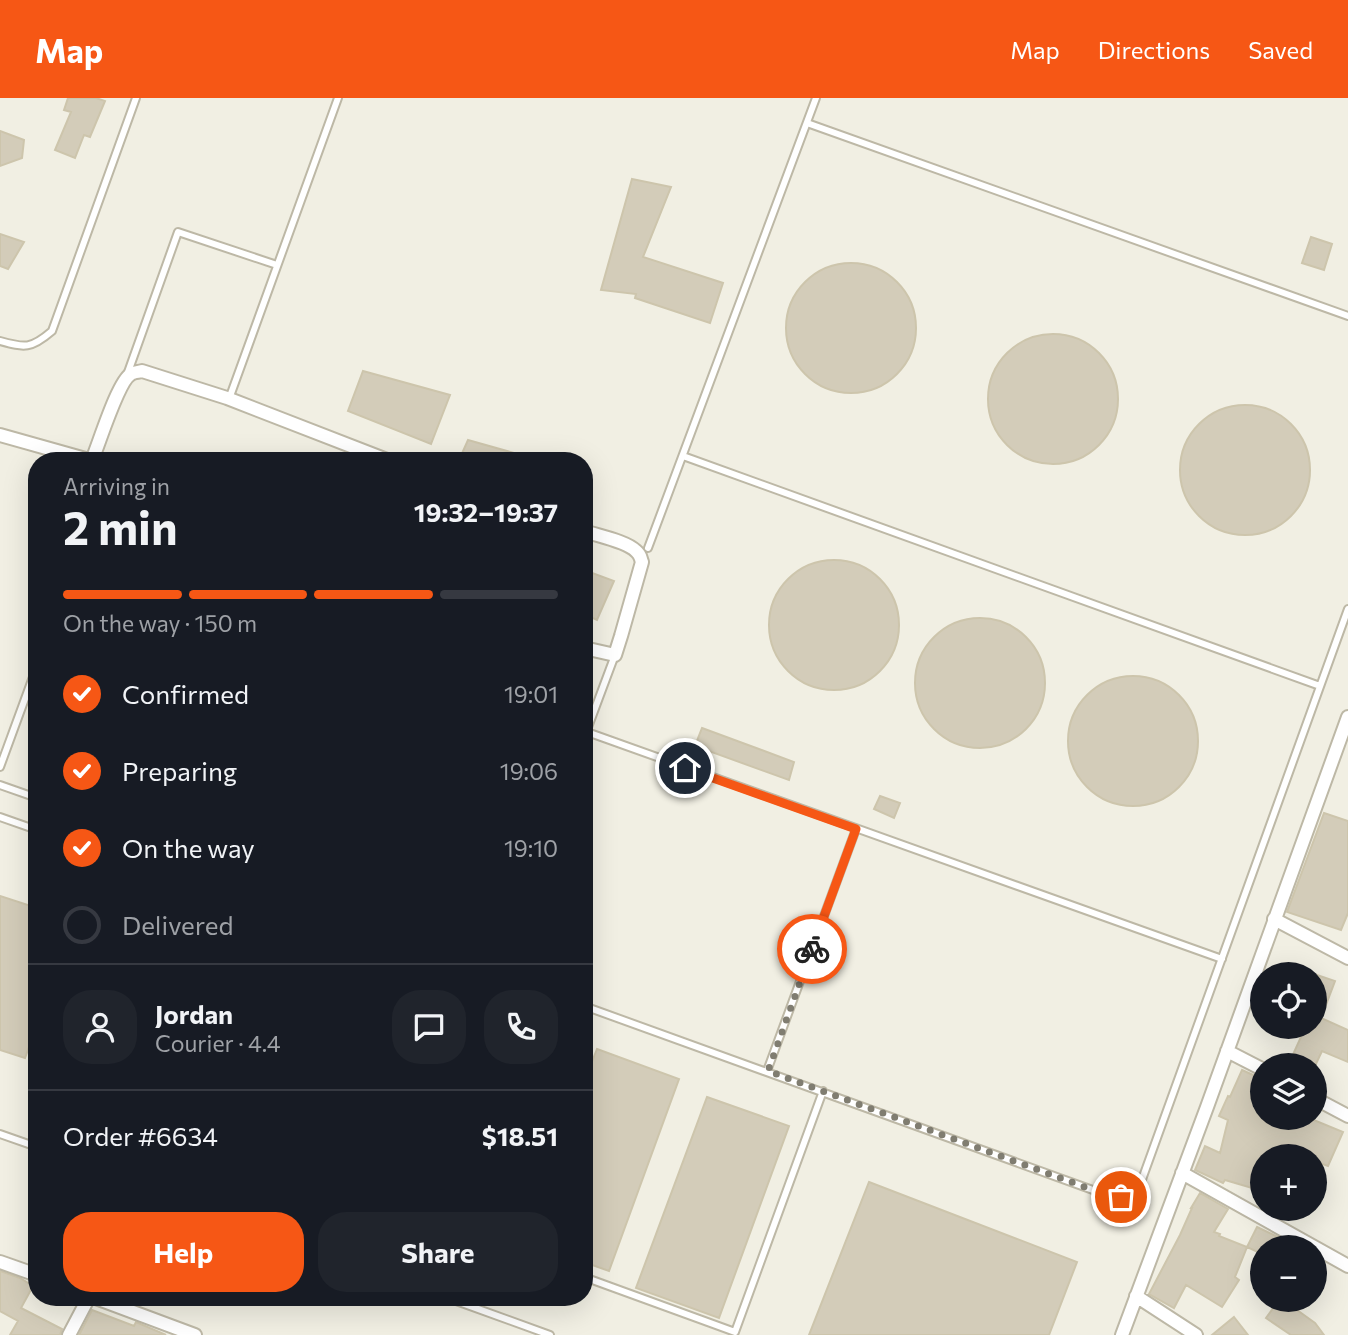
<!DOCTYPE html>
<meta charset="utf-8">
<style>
:root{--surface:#171b24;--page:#20242c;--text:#f1f3f6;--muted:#9ea1a6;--line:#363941;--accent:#f65715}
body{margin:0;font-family:Commissioner,sans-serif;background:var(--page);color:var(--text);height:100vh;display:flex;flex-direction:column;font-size:26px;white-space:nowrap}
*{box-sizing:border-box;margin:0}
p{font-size:23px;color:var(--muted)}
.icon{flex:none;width:38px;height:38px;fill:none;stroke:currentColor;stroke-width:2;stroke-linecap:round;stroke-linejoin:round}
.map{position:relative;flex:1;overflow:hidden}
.side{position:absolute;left:28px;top:354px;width:565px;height:854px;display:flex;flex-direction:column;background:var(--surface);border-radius:28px;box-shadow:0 7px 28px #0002}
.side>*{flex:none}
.controls{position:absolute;left:1250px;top:864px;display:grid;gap:14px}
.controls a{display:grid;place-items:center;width:77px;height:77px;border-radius:50%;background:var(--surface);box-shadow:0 7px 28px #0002;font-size:35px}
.pin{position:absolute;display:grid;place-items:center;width:60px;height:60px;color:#fff;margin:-30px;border:4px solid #fff;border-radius:50%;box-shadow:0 2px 7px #0007}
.courier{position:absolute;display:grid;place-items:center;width:70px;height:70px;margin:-35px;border:5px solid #f65715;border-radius:50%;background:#fff;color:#222;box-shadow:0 2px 9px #0007}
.overview em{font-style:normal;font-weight:700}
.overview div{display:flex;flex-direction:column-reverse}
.overview{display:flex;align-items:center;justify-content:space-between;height:119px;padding:0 35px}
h1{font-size:46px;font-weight:700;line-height:52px}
.bar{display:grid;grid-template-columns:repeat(4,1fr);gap:10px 7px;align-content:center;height:84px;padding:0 35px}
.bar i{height:9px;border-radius:5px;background:var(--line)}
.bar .active{background:var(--accent)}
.bar p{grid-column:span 4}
.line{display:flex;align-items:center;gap:18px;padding:0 35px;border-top:2px solid var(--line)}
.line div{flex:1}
.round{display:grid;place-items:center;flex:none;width:74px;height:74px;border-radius:28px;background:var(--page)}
ol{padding:0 35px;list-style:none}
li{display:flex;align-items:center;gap:21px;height:77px}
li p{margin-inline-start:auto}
li .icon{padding:7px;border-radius:50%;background:var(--accent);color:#fff;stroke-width:4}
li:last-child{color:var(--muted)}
li i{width:38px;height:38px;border:4px solid var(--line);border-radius:50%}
.primary-button{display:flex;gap:14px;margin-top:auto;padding:14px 35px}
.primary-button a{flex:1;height:80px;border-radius:28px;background:var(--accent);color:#fff;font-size:28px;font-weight:700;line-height:80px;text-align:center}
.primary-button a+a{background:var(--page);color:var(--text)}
header{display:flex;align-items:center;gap:42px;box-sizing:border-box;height:98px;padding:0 35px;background:var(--accent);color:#fff}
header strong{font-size:33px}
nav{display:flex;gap:38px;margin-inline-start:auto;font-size:24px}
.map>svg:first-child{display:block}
.building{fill:#d3ccb9;stroke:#cdc5ac;stroke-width:2}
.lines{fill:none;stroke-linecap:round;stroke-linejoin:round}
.lane-casing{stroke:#bdb8a6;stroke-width:10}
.street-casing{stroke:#bdb8a6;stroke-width:16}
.lane{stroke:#fff;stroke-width:6}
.street{stroke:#fff;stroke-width:12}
.done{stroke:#807d71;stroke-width:7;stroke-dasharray:0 12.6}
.route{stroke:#f65715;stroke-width:9}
</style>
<header>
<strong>Map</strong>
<nav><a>Map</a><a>Directions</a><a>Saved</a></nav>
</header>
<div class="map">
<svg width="1348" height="1237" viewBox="0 0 1348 1237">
<rect width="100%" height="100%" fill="#f1efe3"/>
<path class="building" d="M68 0H96L105 3 90 39 84 37 75 60 55 52 71 14 64 12Z
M0 33 24 42 22 60 0 68Z
M632 81 671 89 643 159 723 185 710 225 635 200 636 196 601 192Z
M0 136 24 144 8 171 0 168Z
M1311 139 1332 146 1324 172 1302 165Z
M786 230a65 65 0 1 1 130 0a65 65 0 1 1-130 0Z
M988 301a65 65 0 1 1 130 0a65 65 0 1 1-130 0Z
M363 273 450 297 431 346 348 313Z
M1180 372a65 65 0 1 1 130 0a65 65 0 1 1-130 0Z
M468 342 528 359V362H466L460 360Z
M769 527a65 65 0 1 1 130 0a65 65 0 1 1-130 0Z
M584 472 614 483 597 522 584 516Z
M915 585a65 65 0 1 1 130 0a65 65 0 1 1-130 0Z
M1068 643a65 65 0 1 1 130 0a65 65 0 1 1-130 0Z
M702 630 794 664 789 682 695 648Z
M880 698 900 705 894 720 874 711Z
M1324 715 1348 723V815L1341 832 1287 814Z
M0 798 37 810V927L25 960 0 952Z
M1314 876 1335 883 1321 920 1348 932V964L1322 953 1315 968H1299L1290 963 1301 939 1296 937 1301 929H1314Z
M597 951 679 981 609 1173 584 1164V984Z
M1242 972 1262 981V1020H1309L1343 1034 1328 1068 1314 1063V1059H1262V1088L1253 1085 1252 1090 1225 1082 1223 1085 1195 1072 1205 1048 1220 1055 1228 1022 1219 1018 1228 998 1230 999Z
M707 999 789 1028 719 1220 636 1190Z
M869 1084 1077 1164 1049 1237H809Z
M1200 1095 1228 1111 1214 1134 1220 1136 1219 1138 1247 1149 1235 1179 1239 1182 1222 1209 1186 1187 1174 1210 1149 1196 1180 1137 1192 1110H1191Z
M1257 1129 1280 1140 1275 1150H1262V1156L1247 1149Z
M0 1173 20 1180 33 1188 21 1210 62 1231 60 1237H10L18 1223 0 1213Z
M1279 1202H1283L1315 1225 1324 1237H1291L1266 1220Z
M92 1212 134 1228 136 1224 166 1237H79Z
M1234 1219 1248 1237H1212Z"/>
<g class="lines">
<g class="lane-casing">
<path id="lane" d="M807 25 1348 218
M0 243C25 250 31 251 52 233L136 0
M127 277 178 134 277 167
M229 301 338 0
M683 358 1320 588
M648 450 816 0
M587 634 1222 861
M584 640 615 557
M0 669 37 568
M0 687 37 700
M0 719 37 732
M584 908 1115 1100 1129 1097 1140 1087 1348 511
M767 973 856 731
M0 1036 37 1049
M584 1179 735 1234 823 993
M445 1199 550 1237"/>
</g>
<g class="street-casing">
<path id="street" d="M0 337 89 362
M92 362C99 346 118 283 131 276 133 274 139 274 142 273L227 300 387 362
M584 433C598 438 626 443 636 453 641 457 640 459 642 464L621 538 615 557 584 550
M1274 821 1348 860
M1227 953 1262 971
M1314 1000 1348 1018
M1182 1075 1348 1168
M0 1164 37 1177
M1136 1198 1196 1237
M93 1199 195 1237
M69 1237 89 1199
M1122 1237 1207 1009 1348 619"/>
</g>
<use href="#lane" class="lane"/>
<use href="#street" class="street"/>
</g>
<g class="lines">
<path class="done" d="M812 851 768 973 1115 1100 1121 1099"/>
<path class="route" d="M685 670 856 731 812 851"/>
</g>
</svg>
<div class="controls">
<a><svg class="icon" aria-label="locate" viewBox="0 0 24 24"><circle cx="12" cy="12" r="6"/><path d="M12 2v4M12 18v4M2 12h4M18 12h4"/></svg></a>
<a><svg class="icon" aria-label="layers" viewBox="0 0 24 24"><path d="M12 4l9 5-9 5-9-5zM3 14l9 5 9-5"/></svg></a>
<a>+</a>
<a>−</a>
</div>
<div class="pin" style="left:1121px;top:1099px;background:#ea580c"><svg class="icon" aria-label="bag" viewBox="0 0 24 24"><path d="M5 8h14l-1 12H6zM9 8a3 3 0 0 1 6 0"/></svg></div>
<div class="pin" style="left:685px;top:670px;background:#1f2937"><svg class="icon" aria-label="home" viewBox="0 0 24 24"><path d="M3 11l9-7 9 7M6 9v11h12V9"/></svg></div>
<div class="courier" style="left:812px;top:851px"><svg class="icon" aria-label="bike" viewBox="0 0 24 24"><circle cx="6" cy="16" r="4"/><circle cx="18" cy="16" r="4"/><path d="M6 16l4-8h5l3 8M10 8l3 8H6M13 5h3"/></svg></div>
<section class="side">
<div class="overview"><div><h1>2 min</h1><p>Arriving in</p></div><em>19:32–19:37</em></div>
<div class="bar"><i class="active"></i><i class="active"></i><i class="active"></i><i></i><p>On the way · 150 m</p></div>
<ol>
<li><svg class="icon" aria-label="check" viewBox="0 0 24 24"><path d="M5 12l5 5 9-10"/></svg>Confirmed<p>19:01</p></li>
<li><svg class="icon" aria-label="check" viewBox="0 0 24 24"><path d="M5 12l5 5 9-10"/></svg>Preparing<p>19:06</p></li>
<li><svg class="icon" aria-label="check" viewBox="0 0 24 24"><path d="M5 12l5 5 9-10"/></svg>On the way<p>19:10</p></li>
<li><i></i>Delivered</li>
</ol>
<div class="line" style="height:126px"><a class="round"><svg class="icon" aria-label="person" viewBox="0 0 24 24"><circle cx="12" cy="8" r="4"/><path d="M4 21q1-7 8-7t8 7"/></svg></a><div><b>Jordan</b><p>Courier · 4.4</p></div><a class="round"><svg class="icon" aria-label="chat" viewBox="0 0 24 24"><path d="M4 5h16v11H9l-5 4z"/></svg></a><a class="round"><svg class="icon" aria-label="phone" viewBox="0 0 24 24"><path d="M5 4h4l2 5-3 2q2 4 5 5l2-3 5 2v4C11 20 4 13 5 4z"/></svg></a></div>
<div class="line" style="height:91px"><div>Order #6634</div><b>$18.51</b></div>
<div class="primary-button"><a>Help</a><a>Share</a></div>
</section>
</div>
